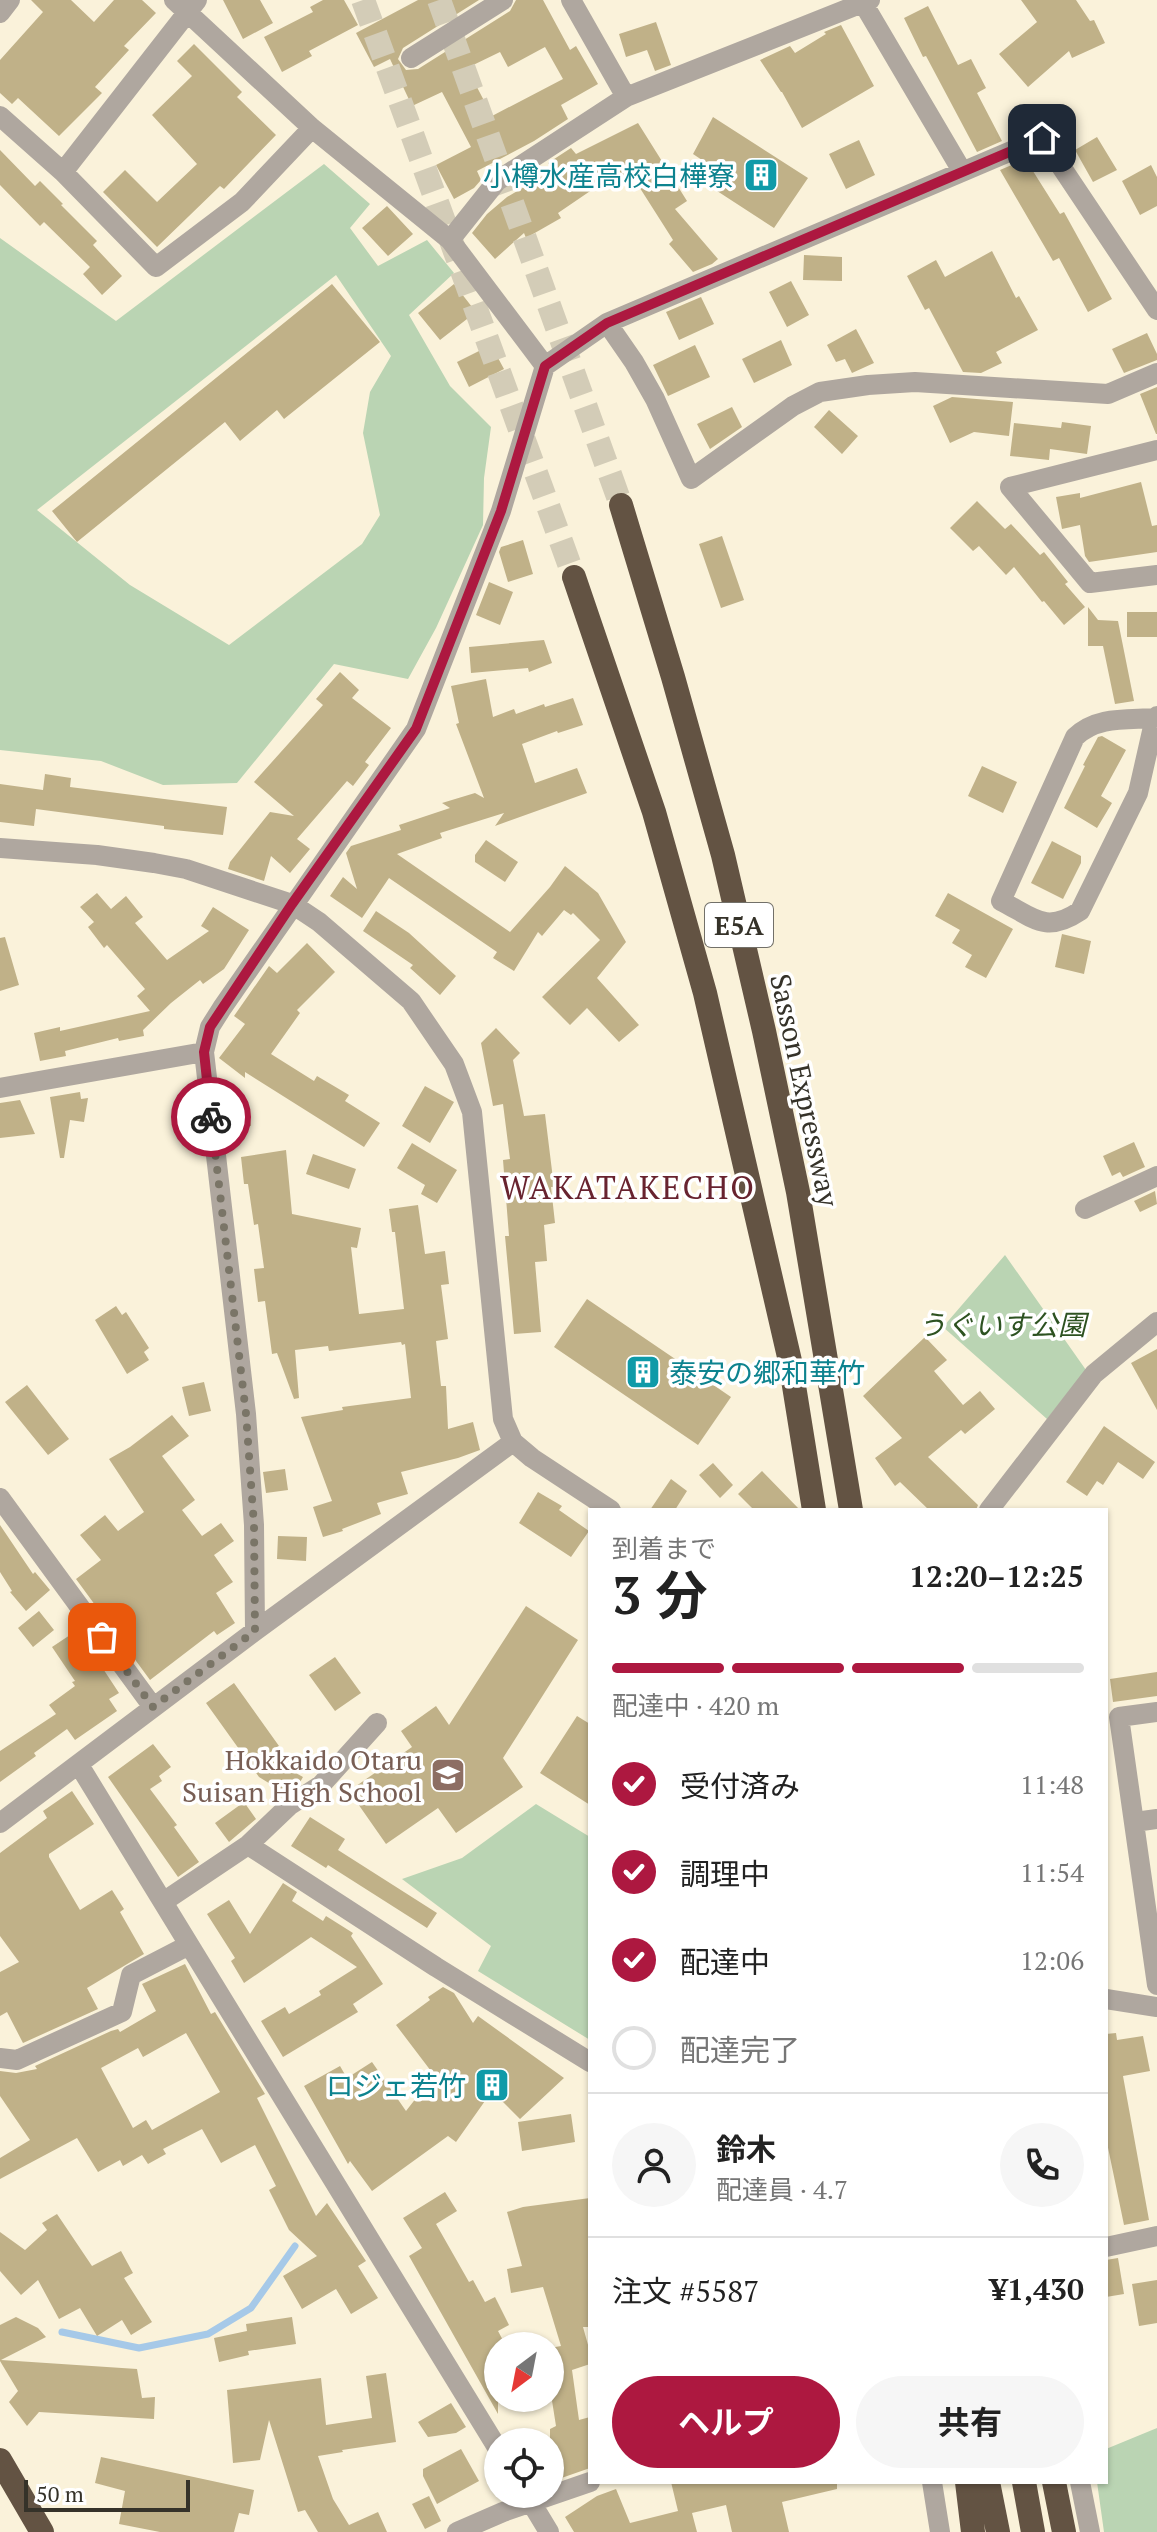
<!DOCTYPE html>
<html lang="ja">
<meta charset="utf-8">
<style>
:root{--surface:#fff;--page:#f6f6f6;--text:#222;--muted:#767676;--line:#e0e0e0;--accent:#ad1840}
body{margin:0;font-family:"PT Serif","Noto Sans JP",serif;background:var(--page);color:var(--text);height:100vh;display:flex;flex-direction:column;font-size:30px;white-space:nowrap}
*{box-sizing:border-box;margin:0}
p{font-size:26px;color:var(--muted)}
.icon{flex:none;width:44px;height:44px;fill:none;stroke:currentColor;stroke-width:2;stroke-linecap:round;stroke-linejoin:round}
.map{position:relative;flex:1;overflow:hidden}
.details{position:absolute;left:588px;top:1508px;width:520px;height:976px;display:flex;flex-direction:column;background:var(--surface);border-radius:0px;box-shadow:0 2px 6px #0004}
.details>*{flex:none}
.needle{width:52px;rotate:212deg}
.fabs{position:absolute;left:484px;top:2332px;display:grid;gap:16px}
.fabs a{display:grid;place-items:center;width:80px;height:80px;border-radius:50%;background:var(--surface);box-shadow:0 2px 6px #0004;font-size:40px}
.scale{position:absolute;left:24px;bottom:20px;width:166px;box-sizing:border-box;padding-left:8px;border:4px solid #353229;border-top:0;font-size:22px;line-height:28px;white-space:nowrap;color:#353229;-webkit-text-stroke:6px #fff;paint-order:stroke}
.pin{position:absolute;display:grid;place-items:center;width:68px;height:68px;color:#fff;margin:-34px;border-radius:16px;box-shadow:0 4px 12px #0006}
.courier{position:absolute;display:grid;place-items:center;width:80px;height:80px;margin:-40px;border:6px solid #ad1840;border-radius:50%;background:#fff;color:#222;box-shadow:0 2px 10px #0007}
.headline em{font-style:normal;font-weight:700}
.headline div{display:flex;flex-direction:column-reverse}
.headline{display:flex;align-items:center;justify-content:space-between;height:136px;padding:0 24px}
h1{font-size:52px;font-weight:700;line-height:60px}
.bar{display:grid;grid-template-columns:repeat(4,1fr);gap:12px 8px;align-content:center;height:96px;padding:0 24px}
.bar i{height:10px;border-radius:6px;background:var(--line)}
.bar .selected{background:var(--accent)}
.bar p{grid-column:span 4}
.line{display:flex;align-items:center;gap:20px;padding:0 24px;border-top:2px solid var(--line)}
.line div{flex:1}
.round{display:grid;place-items:center;flex:none;width:84px;height:84px;border-radius:42px;background:var(--page)}
ol{padding:0 24px;list-style:none}
li{display:flex;align-items:center;gap:24px;height:88px}
li p{margin-inline-start:auto}
li .icon{padding:8px;border-radius:50%;background:var(--accent);color:#fff;stroke-width:4}
li:last-child{color:var(--muted)}
li i{width:44px;height:44px;border:4px solid var(--line);border-radius:50%}
.action{display:flex;gap:16px;margin-top:auto;padding:16px 24px}
.action a{flex:1;height:92px;border-radius:48px;background:var(--accent);color:#fff;font-size:32px;font-weight:700;line-height:92px;text-align:center}
.action a+a{background:var(--page);color:var(--text)}
.map>svg:first-child{display:block}
.green{fill:#bad4b3;fill-rule:evenodd}
.lines{fill:none;stroke-linecap:round;stroke-linejoin:round}
.stream{stroke:#a6c9e8;stroke-width:7}
.building{fill:#c0b188;fill-rule:evenodd}
.highway-tunnel{stroke:#d3ccb7;stroke-width:24;stroke-dasharray:24 12;stroke-linecap:butt}
.minor{stroke:#afa79f;stroke-width:20}
.highway{stroke:#635343;stroke-width:24}
.done{stroke:#7a7567;stroke-width:8;stroke-dasharray:0 14.4}
.route{stroke:#ad1840;stroke-width:10}
.labels{text-anchor:middle;dominant-baseline:central;stroke-width:7;stroke-linejoin:round;paint-order:stroke}
.shield{fill:#fff;stroke:#727069;stroke-width:2}
.shield-label{font-size:26px;font-weight:bold;fill:#353229}
.culture-label{font-size:28px;fill:#0d838f;stroke:#fff;text-anchor:end}
.street-label{font-size:28px;fill:#353229;stroke:#fff}
.park-label{font-size:28px;font-style:italic;fill:#2d5221;stroke:#fff}
.education-label{font-size:28px;fill:#785e54;stroke:#fff;text-anchor:end}
.quarter-label{font-size:32px;letter-spacing:2px;fill:#68232f;stroke:#fff}
</style>
<div class="map">
<svg width="1157" height="2532" viewBox="0 0 1157 2532">
<rect width="100%" height="100%" fill="#faf2da"/>
<path class="green" d="M324 164 370 204 350 228 378 266 427 240 454 273 409 315 450 386 491 427 484 478 483 525 436 628 408 679 334 664 237 783 163 785 101 761 0 750V238L116 321ZM336 275 391 356 370 392 363 433 380 515 362 544 229 645 130 585 37 510Z
M1005 1255 1086 1370 1047 1419 943 1327Z
M536 1804 590 1837V2040L478 1971 491 1946 402 1879 462 1858Z
M1157 2428V2532H1104L1097 2482H1106V2449Z"/>
<g class="lines">
<path class="stream" d="M62 2332 139 2348 208 2334 251 2308 295 2246"/>
</g>
<path class="building" d="M31 0H71L94 22 114 0H142L156 13 124 46 129 50 95 87 102 93 59 136 18 98 12 104 0 93V60L43 12Z
M223 0H260L273 23 243 39Z
M323 0H344L358 25 309 51 312 56 282 72 264 37 313 12 310 7Z
M418 0H479L403 48 398 59 406 70 418 69 510 11 516 0H543L570 50 576 46 598 84 561 105 568 119 534 141 477 171 481 180 474 188 454 199 436 165 471 147 442 92 412 106 390 59 374 67 356 33ZM545 47 563 79 492 116 467 68 500 52 508 67Z
M1021 0H1076L1090 21 1094 20 1105 43 1072 58 1069 51 1028 87 999 54 1037 22Z
M928 6 958 65 971 59 986 88 977 93 1002 141 977 152 926 56 923 57 904 18Z
M656 22 671 65 655 71 647 50 626 57 619 34Z
M841 25 874 86 802 128 782 92H781L760 60 790 46 795 53 826 34 824 32Z
M194 44 242 92 237 97 276 135 224 189 220 186 157 247 103 192 125 170 157 202 197 164 152 115 192 76 177 61Z
M713 117 808 178 774 228 714 189 720 172 693 154Z
M638 123 687 201 675 209 718 259 712 264 693 272 669 244 673 240 631 174 605 188 602 183 558 213 561 218 526 238 524 233 495 259 472 233 487 214 507 197 553 170 548 163 571 148 576 154Z
M1097 137 1117 170 1093 182 1075 150Z
M859 140 875 175 846 189 829 154Z
M0 150 35 186 40 181 63 204 61 205 97 241 93 245 122 276 102 295 83 274 90 267 44 222 40 226 0 185Z
M1026 160 1060 214 1064 212 1112 299 1088 312 1059 258 1053 261 1000 170 1014 164 1015 166Z
M1151 165 1157 177V206L1140 215 1122 181Z
M387 206 413 234 388 256 362 228Z
M992 251 1016 298 1019 296 1038 330 996 352 1002 363 981 373 963 372 929 308 925 310 907 276 936 260 945 277Z
M804 255 842 257V281L803 280Z
M791 281 809 315 787 327 769 292Z
M332 284 380 342 284 419 277 410 240 441 225 422 77 542 52 511Z
M454 284 476 312 440 340 418 313Z
M701 297 714 324 679 340 666 312Z
M856 329 874 363 852 373 845 359 836 362 827 345Z
M1147 333 1157 354V360L1124 373 1112 349Z
M781 340 792 365 754 383 742 359Z
M491 345 504 369 469 387 457 362Z
M695 345 710 377 668 396 653 365Z
M1157 387V434H1156L1140 394Z
M952 397 1013 402 1009 436 974 432 950 443 933 406Z
M732 407 742 427 710 449 697 424Z
M829 410 858 436 842 454 814 427Z
M1062 422 1091 426 1087 454 1050 449 1049 460 1010 456 1014 423 1061 428Z
M1141 482 1152 526 1157 525V552L1089 562 1085 556 1080 525 1062 529 1056 497 1080 493V498Z
M977 501 1005 529 1011 524 1040 555 1044 552 1068 582 1065 584 1085 607 1064 625 1044 601 1042 602 1014 567 1006 575 979 546 973 551 950 528Z
M722 536 744 600 721 608 699 544Z
M523 540 533 574 508 582 499 552 501 547Z
M489 582 513 592 500 625 476 615Z
M1088 607 1098 620 1118 621 1134 701 1115 704 1103 646H1088Z
M1127 612H1157V637H1127Z
M544 640 552 663 529 672 528 668 471 673 469 647Z
M340 672 359 690 352 698 391 728 365 762 369 765 353 786 347 781 297 839 310 849 290 873 271 856 264 881 228 869 230 862 270 812 294 816 254 782 323 705 316 699Z
M486 679 493 717 514 709 516 714 544 704 545 707 573 698 583 725 558 733 557 731 522 744 535 783 577 768 587 793 495 826 504 813 440 833 442 838 397 854 510 932 550 887 565 866 598 893 626 942 597 978 639 1025 619 1042 587 1008 570 1025 542 997 600 940 573 913 571 915 564 910 542 936 538 932 514 971 493 958 497 952 389 878 362 918 330 896 343 877 357 889 346 853 351 846 401 830 399 825 450 808 442 803 475 793 484 798 456 724 459 723 451 686Z
M1102 736 1126 750 1101 796 1112 803 1097 828 1064 808 1085 766 1083 765 1098 737Z
M982 766 1017 782 1003 813 968 796Z
M45 774 71 778 70 787 227 807 223 835 164 829V826L36 809 34 826 0 822V784L43 790Z
M486 840 518 862 505 882 475 862V855Z
M1052 841 1081 856V863L1063 899 1031 883Z
M97 893 111 909 126 896 143 917 135 923 167 960 209 931 201 926 213 907 249 930 224 969 203 984 200 980 171 1003 143 1030 144 1036 119 1041 118 1038 65 1051 66 1056 40 1061 34 1033 60 1027V1031L150 1011 137 996 145 989 107 945 104 948 88 927 94 922 80 907Z
M948 893 1013 929 986 978 965 967 972 955 952 943 960 930 935 916Z
M376 911 409 933 456 976 440 995 410 968 413 965 363 931Z
M1062 934 1091 941 1084 974 1055 967Z
M5 937 19 985 0 991V938Z
M307 943 335 972 297 1010 300 1013 271 1054 314 1081 317 1076 349 1095 345 1101 380 1123 364 1147 245 1072V1078L219 1058 245 1024 234 1016 269 966 277 973Z
M496 1028 520 1053 513 1060 524 1116 545 1114 554 1187H551L555 1223 544 1225 547 1261 535 1262 541 1332 514 1334 505 1236H509L503 1160 510 1159 503 1104 493 1106 481 1043Z
M425 1086 454 1102 430 1143 402 1126Z
M80 1092 81 1099 88 1098 84 1122 70 1120 64 1158H60L50 1097Z
M20 1100 35 1134 0 1138V1103Z
M248 1104 251 1126 234 1129 232 1106Z
M1134 1142 1145 1167 1123 1177 1120 1172 1112 1176 1103 1156Z
M412 1143 457 1170 437 1203 421 1194 425 1185 397 1168Z
M286 1150 292 1214 361 1228 357 1248 351 1247 359 1314 404 1309 395 1232H392L389 1209 418 1205 425 1254 445 1251 449 1284 441 1285 448 1339 436 1341 441 1386H446L448 1429 473 1422 480 1450 458 1458 401 1472 408 1494 377 1503 381 1514 342 1529 343 1531 323 1537 313 1507 332 1501 301 1417 343 1410 342 1407 411 1398 405 1344 402 1345 401 1342 329 1351 328 1346 295 1350 299 1398 294 1399 277 1353 272 1354 265 1301 258 1302 254 1269 264 1268 258 1224 254 1225 248 1184H244L241 1157Z
M313 1154 356 1169 349 1189 306 1174Z
M1155 1191 1157 1204 1140 1212 1134 1201Z
M587 1299 731 1397 698 1445 554 1347Z
M116 1306 122 1315 126 1312 149 1348 144 1352 149 1360 127 1374 95 1320Z
M925 1337 947 1360 934 1371 963 1405 980 1391 995 1409 965 1434 961 1430 928 1457 978 1505 976 1510H929L900 1482 895 1486 875 1458 902 1438 863 1396Z
M1157 1349V1410L1131 1363Z
M204 1382 211 1411 189 1416 182 1387Z
M27 1385 69 1439 48 1455 5 1402Z
M172 1415 189 1436 162 1456 195 1500 182 1510 202 1536 221 1523 234 1541 214 1555 233 1582 216 1593 235 1623 217 1635 214 1631 150 1680 76 1579 101 1560 80 1535 105 1515 118 1531 144 1512 109 1459 130 1447Z
M1104 1426 1155 1462 1143 1479 1118 1462 1103 1485 1097 1481 1087 1496 1066 1482Z
M713 1463 733 1485 720 1498 699 1475Z
M285 1469 288 1490 266 1493 263 1472Z
M762 1471 799 1509V1510H754L738 1494Z
M671 1479 687 1491 675 1510H650Z
M538 1492 562 1506 559 1510 589 1531 571 1557 519 1523Z
M0 1525 33 1574 35 1572 50 1590 26 1611 10 1592 12 1591 0 1572Z
M278 1536 307 1537 306 1561 277 1559Z
M526 1606 578 1640 503 1758 523 1787 456 1833 438 1808 386 1844 349 1791 412 1747 401 1731 436 1706 449 1725Z
M39 1611 54 1630 33 1647 18 1628Z
M73 1633 85 1651 90 1649 119 1693 109 1699 117 1711 75 1740 67 1729 34 1753 36 1756 0 1782V1751L56 1714 49 1705 75 1686 72 1682 75 1681 52 1647Z
M335 1657 361 1693 335 1711 309 1675Z
M1157 1672V1696L1113 1702 1110 1679Z
M234 1683 279 1746 265 1756 303 1777 299 1784 285 1793 259 1777 206 1703Z
M577 1716 590 1724V1805L540 1773Z
M153 1744 171 1767 159 1776 162 1781 150 1789 177 1825 174 1827 199 1862 178 1877 108 1777Z
M72 1791 94 1824 49 1854V1857L80 1910 112 1890 124 1909 120 1912 144 1954 87 1988 98 2009 23 2043 7 2012 0 2016V1972L19 1962 0 1936V1853L47 1818 43 1811Z
M244 1802 256 1819 229 1842 215 1823Z
M310 1817 345 1839 338 1850 437 1913 427 1928 328 1865 326 1868 291 1846Z
M283 1883 297 1892 292 1901 323 1921 326 1916 353 1933 351 1936 383 1984 353 2004 358 2012 283 2057 261 2021 285 2007 289 2014 321 1995 319 1991 357 1967 311 1937 244 1983 231 1961 235 1958 207 1914 229 1900 250 1934Z
M185 1964 211 2014 215 2012 265 2094 257 2098 316 2216 327 2203 366 2261 358 2266 378 2298 351 2314 336 2289 302 2309 283 2276 317 2256 289 2230 269 2190 276 2186 255 2145 221 2163 202 2129 163 2149 166 2154 148 2164 142 2155 123 2166 120 2160 98 2172 77 2138 0 2179V2158L30 2140 0 2096V2071L16 2073 37 2069 35 2066 111 2031 118 2029 120 2032 156 2011 142 1984ZM186 2033 220 2092 152 2130 146 2120 133 2128 101 2068 138 2048 143 2057Z
M443 1987 454 1993 473 2023 478 2016 564 2078 520 2119 492 2091 456 2142 448 2136 372 2191 350 2161 348 2164 304 2086 340 2066 347 2078 372 2062 406 2111 434 2075 396 2025 430 2000 428 1997Z
M1116 2033 1117 2040 1143 2036 1150 2071 1123 2076 1149 2220 1124 2225 1106 2138V2034Z
M571 2114 575 2142 522 2151 518 2122Z
M445 2192 457 2211 436 2224 469 2282 473 2280 485 2302 495 2297 509 2325 498 2331 506 2346H498V2414L409 2256 422 2248 403 2218Z
M590 2198V2327H583L590 2352V2364L572 2370 579 2420 590 2417V2468L550 2482V2429L556 2426 550 2388V2348L561 2346 543 2287 511 2293 507 2269 522 2266 507 2212 523 2207Z
M57 2214 92 2266 121 2251 133 2273 124 2278 152 2322 131 2335 122 2320 97 2336 80 2308 59 2319 38 2280 21 2295 0 2271V2232L25 2250 47 2230 42 2223Z
M1118 2258 1124 2294 1106 2297V2260Z
M1157 2280V2323L1139 2326 1132 2284Z
M16 2317 38 2328 46 2337 1 2360 137 2369 142 2398 155 2397 154 2419 39 2412 27 2426 9 2402 18 2391 0 2361V2325Z
M292 2317 296 2344 248 2351 249 2355 219 2362 214 2338 247 2331 246 2324Z
M386 2373 396 2442 342 2450 343 2452 318 2456 333 2499 349 2525 378 2512 387 2532H318L305 2510 298 2512 269 2420 260 2460 233 2463 227 2390 321 2378 326 2425 372 2418 366 2376Z
M451 2403 466 2427 456 2433 428 2437 418 2422Z
M461 2449 479 2481 437 2504 423 2476V2469Z
M101 2457 254 2490 249 2515 239 2513 234 2532H160L119 2524 125 2491 95 2483Z
M671 2482H837V2489L782 2502 789 2532H732L726 2505 692 2513 697 2532H574L565 2517 597 2496 616 2489 630 2523 678 2511Z
M429 2496 441 2521 425 2529 412 2504Z"/>
<g class="lines">
<path class="highway-tunnel" d="M363 0 574 577
M439 0 621 505"/>
<path class="minor" d="M174 0 312 128 450 240 545 366
M571 0 626 97
M863 3 962 171
M0 13 10 0
M411 58 503 0
M0 116 63 172 156 267 242 202 312 128
M63 172 197 0
M450 240 497 181 626 97 870 0
M607 323 634 362 655 399 691 479 793 406 820 392 868 385 915 382 1108 394 1157 373
M1157 450 1010 487 1090 583 1157 575
M1155 718C1126 720 1097 716 1075 737L1001 901C1034 918 1046 934 1080 911L1138 793 1155 718 1157 716
M0 848 97 855 154 863 186 869 292 904 319 922 411 1001 454 1064 472 1112 503 1419 513 1442 532 1458 611 1510
M0 1088 204 1052
M1085 1209 1157 1176
M0 1498 153 1707
M989 1510 1094 1374 1157 1322
M255 1631 254 1525 246 1414 204 1052 210 1027 222 1008 416 729 501 511 545 366 607 323 1042 138 1157 310
M1157 1712 1119 1717 1157 1985
M79 1765 498 2449
M1135 1822 1157 1819
M0 1823 255 1631 513 1442
M248 1845 436 1967 590 2062
M163 1902 248 1845 290 1805 321 1785 377 1723
M1106 1999 1157 2007
M0 2058 17 2060 122 2012 131 1975 189 1945
M1106 2247 1157 2236
M932 2482 940 2532
M1080 2482 1090 2532
M526 2494 549 2532
M457 2532 503 2512 590 2482"/>
<path class="highway" d="M621 505 673 677 723 855 764 1031 798 1192 851 1510
M574 577 654 812 705 993 790 1361 814 1510
M0 2460 42 2532
M967 2482 973 2532
M988 2482 998 2532
M1024 2482 1033 2532
M1054 2482 1064 2532"/>
</g>
<g class="lines">
<path class="done" d="M102 1637 153 1707 255 1631 254 1525 246 1414 211 1117"/>
<path class="route" d="M211 1117 204 1052 210 1027 292 904 416 729 501 511 545 366 607 323 1042 138"/>
</g>
<defs>
<g id="building-square" transform="scale(1.8)"><rect x="-9" y="-9" width="18" height="18" rx="4" fill="#0f9aa8" stroke="#fff"/><path d="M-4-6H4V6H1V3H-1V6H-4ZM-2.5-4.3h1.7v1.8h-1.7ZM.8-4.3h1.7v1.8H.8ZM-2.5-1h1.7V.8h-1.7ZM.8-1h1.7V.8H.8Z" fill="#fff"/></g>
<g id="school-square" transform="scale(1.8)"><rect x="-9" y="-9" width="18" height="18" rx="4" fill="#8d6e63" stroke="#fff"/><path d="M0-5L7-2L0 1L-7-2ZM-4 1L0 2.5L4 1V4Q0 6-4 4Z" fill="#fff"/></g>
</defs>
<g fill-rule="evenodd">
<use href="#building-square" x="761" y="175"/>
<use href="#building-square" x="643" y="1372"/>
<use href="#school-square" x="448" y="1775"/>
<use href="#building-square" x="492" y="2085"/>
</g>
<g class="labels">
<rect class="shield" x="705" y="903" width="68" height="44" rx="6"/>
<g class="shield-label">
<text x="739" y="925">E5A</text>
</g>
<g class="culture-label">
<text x="735" y="175">小樽水産高校白樺寮</text>
<text x="669" y="1372" text-anchor="start">泰安の郷和華竹</text>
<text x="466" y="2085">ロジェ若竹</text>
</g>
<g class="street-label">
<text transform="translate(805 1090) rotate(78)">Sasson Expressway</text>
</g>
<g class="park-label">
<text x="1002" y="1324">うぐいす公園</text>
</g>
<g class="education-label">
<text x="422" y="1759">Hokkaido Otaru<tspan x="422" dy="32">Suisan High School</tspan></text>
</g>
<g class="quarter-label">
<text x="628" y="1187">WAKATAKECHO</text>
</g>
</g>
</svg>
<div class="fabs">
<a><svg class="needle" viewBox="-14 -14 28 28"><path d="M0-13l5 13h-10z" fill="#e53935"/><path d="M0 13l5-13h-10z" fill="#767676"/></svg></a>
<a><svg class="icon" aria-label="locate" viewBox="0 0 24 24"><circle cx="12" cy="12" r="6"/><path d="M12 2v4M12 18v4M2 12h4M18 12h4"/></svg></a>
</div>
<div class="scale">50 m</div>
<div class="pin" style="left:102px;top:1637px;background:#ea580c"><svg class="icon" aria-label="bag" viewBox="0 0 24 24"><path d="M5 8h14l-1 12H6zM9 8a3 3 0 0 1 6 0"/></svg></div>
<div class="pin" style="left:1042px;top:138px;background:#1f2937"><svg class="icon" aria-label="home" viewBox="0 0 24 24"><path d="M3 11l9-7 9 7M6 9v11h12V9"/></svg></div>
<div class="courier" style="left:211px;top:1117px"><svg class="icon" aria-label="bike" viewBox="0 0 24 24"><circle cx="6" cy="16" r="4"/><circle cx="18" cy="16" r="4"/><path d="M6 16l4-8h5l3 8M10 8l3 8H6M13 5h3"/></svg></div>
<section class="details">
<div class="headline"><div><h1>3 分</h1><p>到着まで</p></div><em>12:20–12:25</em></div>
<div class="bar"><i class="selected"></i><i class="selected"></i><i class="selected"></i><i></i><p>配達中 · 420 m</p></div>
<ol>
<li><svg class="icon" aria-label="check" viewBox="0 0 24 24"><path d="M5 12l5 5 9-10"/></svg>受付済み<p>11:48</p></li>
<li><svg class="icon" aria-label="check" viewBox="0 0 24 24"><path d="M5 12l5 5 9-10"/></svg>調理中<p>11:54</p></li>
<li><svg class="icon" aria-label="check" viewBox="0 0 24 24"><path d="M5 12l5 5 9-10"/></svg>配達中<p>12:06</p></li>
<li><i></i>配達完了</li>
</ol>
<div class="line" style="height:144px"><a class="round"><svg class="icon" aria-label="person" viewBox="0 0 24 24"><circle cx="12" cy="8" r="4"/><path d="M4 21q1-7 8-7t8 7"/></svg></a><div><b>鈴木</b><p>配達員 · 4.7</p></div><a class="round"><svg class="icon" aria-label="phone" viewBox="0 0 24 24"><path d="M5 4h4l2 5-3 2q2 4 5 5l2-3 5 2v4C11 20 4 13 5 4z"/></svg></a></div>
<div class="line" style="height:104px"><div>注文 #5587</div><b>¥1,430</b></div>
<div class="action"><a>ヘルプ</a><a>共有</a></div>
</section>
</div>
